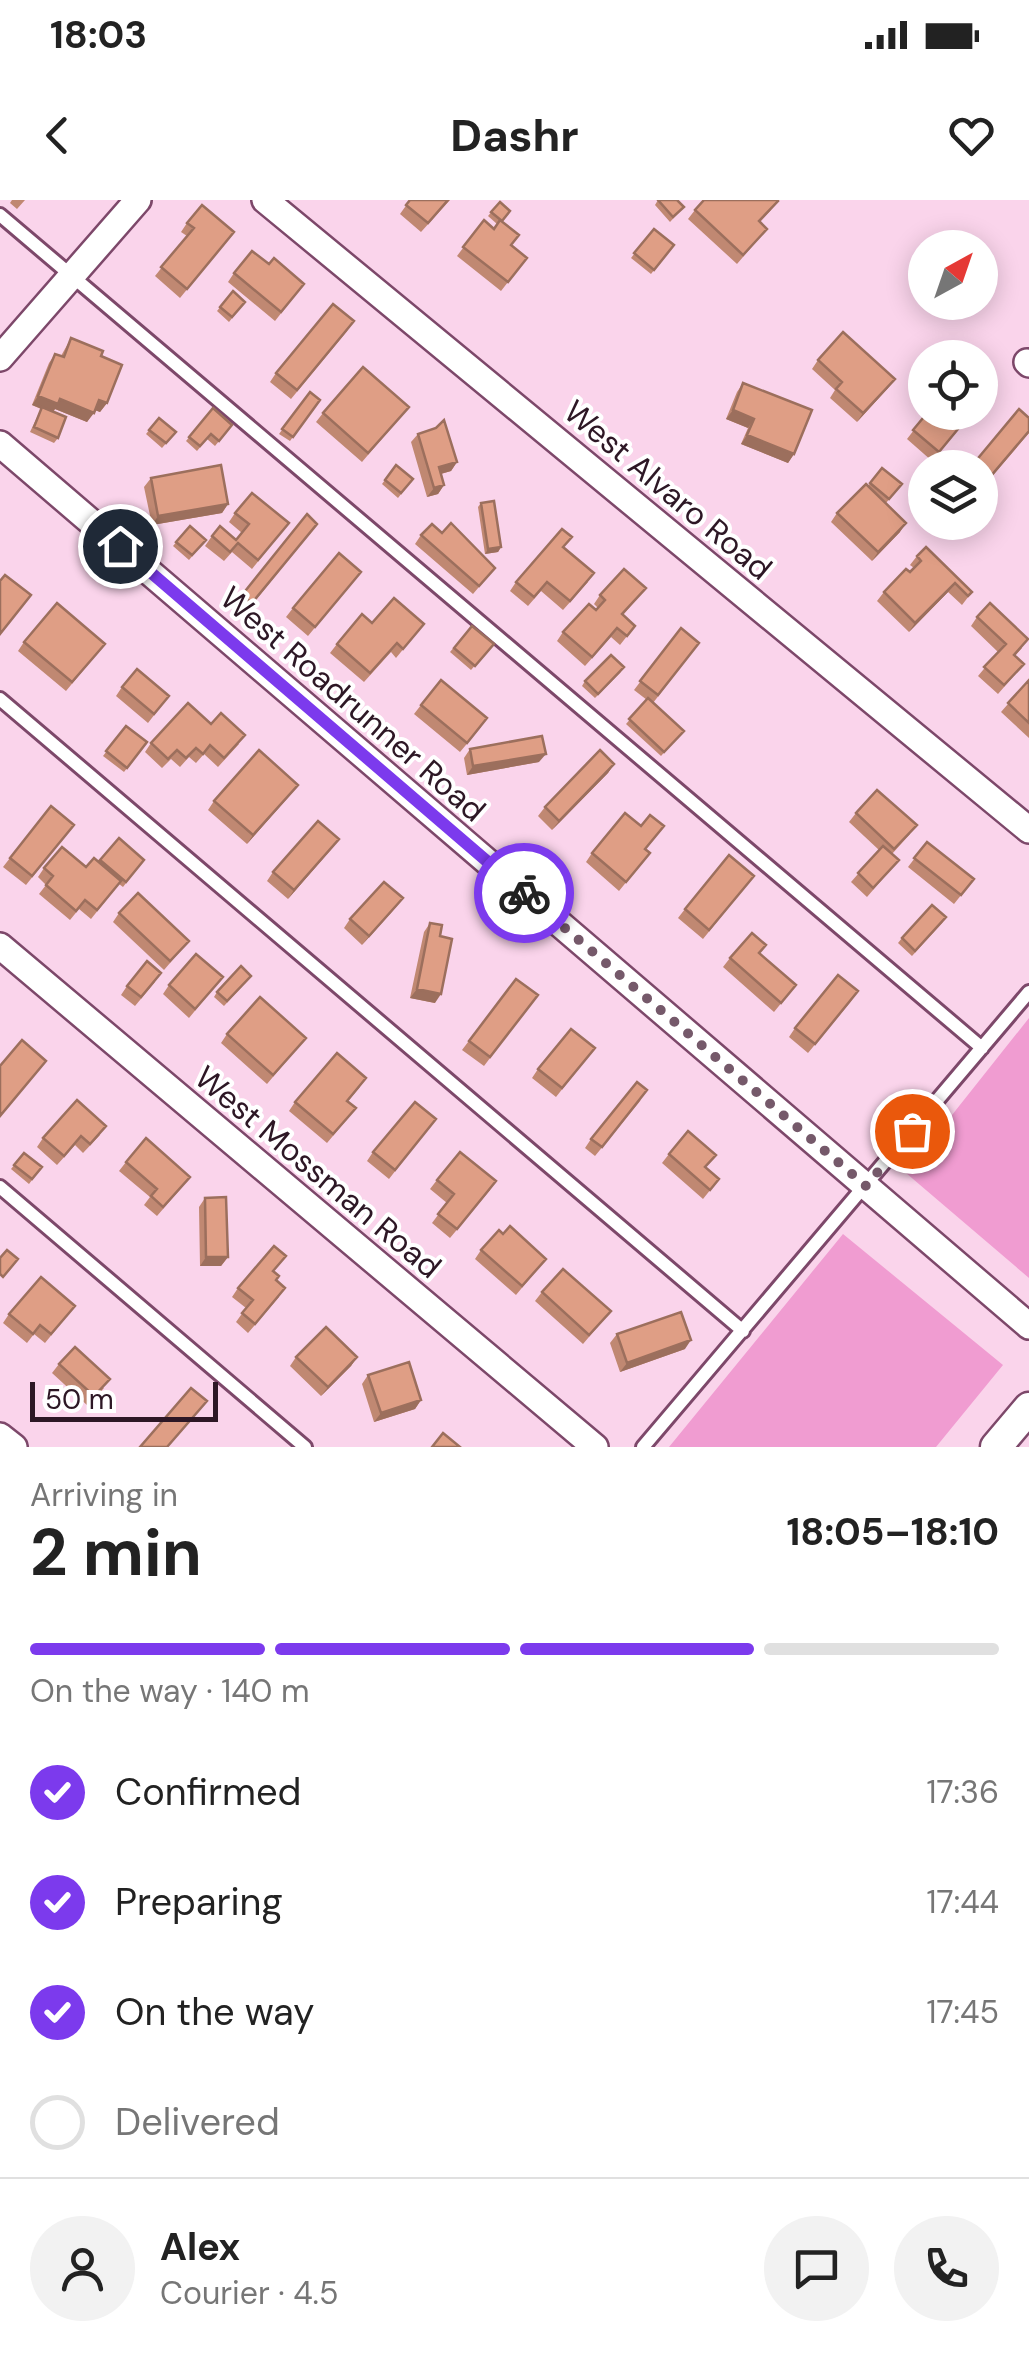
<!DOCTYPE html>
<meta charset="utf-8">
<style>
:root{--surface:#fff;--page:#f2f2f2;--text:#222;--muted:#767676;--line:#e0e0e0;--accent:#7c3aed}
body{margin:0;font-family:"DM Sans",sans-serif;background:var(--page);color:var(--text);height:100vh;display:flex;flex-direction:column;font-size:38px;white-space:nowrap}
*{box-sizing:border-box;margin:0}
p{font-size:32px;color:var(--muted)}
.icon{flex:none;width:55px;height:55px;fill:none;stroke:currentColor;stroke-width:2;stroke-linecap:round;stroke-linejoin:round}
.map{position:relative;height:1247px;overflow:hidden}
.sheet{display:flex;flex-direction:column;background:var(--surface);flex:1}
.sheet>*{flex:none}
.needle{width:65px;rotate:40deg}
.fabs{position:absolute;left:908px;top:30px;display:grid;gap:20px}
.fabs a{display:grid;place-items:center;width:90px;height:90px;border-radius:50%;background:var(--surface);box-shadow:0 5px 25px #0003;font-size:50px}
.scale{position:absolute;left:30px;bottom:25px;width:188px;box-sizing:border-box;padding-left:10px;border:5px solid #2d1725;border-top:0;font-size:28px;line-height:35px;white-space:nowrap;color:#2d1725;-webkit-text-stroke:8px #fff;paint-order:stroke}
.pin{position:absolute;display:grid;place-items:center;width:85px;height:85px;color:#fff;margin:-42px;border:5px solid #fff;border-radius:50%;box-shadow:0 2px 10px #0007}
.courier{position:absolute;display:grid;place-items:center;width:100px;height:100px;margin:-50px;border:8px solid #7c3aed;border-radius:50%;background:#fff;color:#222;box-shadow:0 2px 12px #0007}
.head em{font-style:normal;font-weight:700}
.head div{display:flex;flex-direction:column-reverse}
.head{display:flex;align-items:center;justify-content:space-between;height:170px;padding:0 30px}
h1{font-size:65px;font-weight:700;line-height:75px}
.bar{display:grid;grid-template-columns:repeat(4,1fr);gap:15px 10px;align-content:center;height:120px;padding:0 30px}
.bar i{height:12px;border-radius:8px;background:var(--line)}
.bar .current{background:var(--accent)}
.bar p{grid-column:span 4}
.line{display:flex;align-items:center;gap:25px;padding:0 30px;border-top:2px solid var(--line)}
.line div{flex:1}
.round{display:grid;place-items:center;flex:none;width:105px;height:105px;border-radius:52px;background:var(--page)}
ol{padding:0 30px;list-style:none}
li{display:flex;align-items:center;gap:30px;height:110px}
li p{margin-inline-start:auto}
li .icon{padding:10px;border-radius:50%;background:var(--accent);color:#fff;stroke-width:4}
li:last-child{color:var(--muted)}
li i{width:55px;height:55px;border:5px solid var(--line);border-radius:50%}
.status{display:flex;justify-content:space-between;align-items:center;height:70px;padding:0 50px;background:var(--surface);direction:ltr}
.status svg{height:28px;fill:currentColor}
header{display:flex;justify-content:space-between;align-items:center;height:130px;padding:0 30px;background:var(--surface);font-size:45px;font-weight:700}
.map>svg:first-child{display:block}
.green{fill:#f09cd1}
.lines{fill:none;stroke-linecap:round;stroke-linejoin:round}
.service-casing{stroke:#7d486a;stroke-width:18}
.minor-casing{stroke:#7d486a;stroke-width:30}
.tertiary-casing{stroke:#7d486a;stroke-width:35}
.service{stroke:#fff;stroke-width:12}
.minor{stroke:#fff;stroke-width:25}
.tertiary{stroke:#fff;stroke-width:30}
.wall{fill:#c08872}
.shaded-wall{fill:#9c6f5d}
.building{fill:#df9e85;stroke:#9c6f5d;stroke-width:2.5}
.done{stroke:#75596a;stroke-width:10;stroke-dasharray:0 18}
.route{stroke:#7c3aed;stroke-width:12}
.labels{text-anchor:middle;dominant-baseline:central;stroke-width:8;stroke-linejoin:round;paint-order:stroke}
.street-label{font-size:32px;fill:#2d1725;stroke:#fff}
</style>
<div class="status"><b>18:03</b><svg viewBox="0 0 49 12"><path d="M0 12V9h3v3zM5 12V6h3v6zM10 12V3h3v9zM15 12V0h3v12zM26 1h20v11H26zM47 4h2v5h-2z"/></svg></div>
<header><svg class="icon" aria-label="back" viewBox="0 0 24 24"><path d="M15 5l-7 7 7 7"/></svg>Dashr<svg class="icon" aria-label="heart" viewBox="0 0 24 24"><path d="M12 20l-8-8c-3-5 5-10 8-4 3-6 11-1 8 4z"/></svg></header>
<div class="map">
<svg width="1029" height="1247" viewBox="0 0 1029 1247">
<rect width="100%" height="100%" fill="#fad4eb"/>
<path class="green" d="M1029 818V1078L906 973Z
M843 1034 1003 1165 936 1247H669Z"/>
<g class="lines">
<g class="service-casing">
<path id="service" d="M0 15 982 848
M0 499 743 1131
M0 987 305 1247
M643 1247 1029 792"/>
</g>
<g class="minor-casing">
<path id="minor" d="M265 0 1029 630
M0 158 138 0
M1027 162 1029 164
M0 244 1029 1126
M0 746 595 1247
M0 1236 14 1247"/>
</g>
<g class="tertiary-casing">
<path id="tertiary" d="M996 1247 1029 1208"/>
</g>
<use href="#service" class="service"/>
<use href="#minor" class="minor"/>
<use href="#tertiary" class="tertiary"/>
</g>
<path class="wall" d="M12 0H25L17 9 10 3Z
M410 0H450L421 32 400 14Z
M658 0 684 7 670 22 655 5Z
M500 2 502 22 512 46 527 58 501 91 457 56 484 20 494 29 497 24 488 16Z
M695 10H771L760 22 767 29 737 64 688 19Z
M187 23 234 32 180 98 155 76 187 36 181 32Z
M654 29 674 45 651 74 631 58Z
M234 73 304 84 275 121 228 82Z
M233 91 245 102 229 122 217 111Z
M348 130 291 199 270 182 276 173Z
M71 138 101 156 107 203 100 212 95 210 87 222 55 209 53 212 58 238 54 243 30 232 41 209 32 205 49 163 55 154 61 156Z
M818 160 888 188 857 222 830 198 835 190 812 169Z
M743 183 794 254 788 263 741 244 748 228 726 219 737 192Z
M310 192 320 200 290 241 279 234Z
M409 207 362 262 316 222 323 213Z
M213 208 232 225 215 246 207 239 197 251 186 241Z
M1019 209 1029 218V233L984 286 980 283V268H970Z
M928 212H973L932 261 907 239Z
M159 218 176 232 162 248 146 234Z
M418 234 457 262 451 271 441 274 444 285 438 294 427 297 411 242Z
M396 265 413 279 398 298 382 284Z
M882 268 902 284 886 303 900 332 872 361 831 322 837 313 868 286Z
M151 278 228 304 222 313 152 325 144 287Z
M481 303 501 347 498 352 485 354 478 307Z
M235 313 289 323 252 369 232 352 224 361 205 346 212 336 236 340 242 333 229 322Z
M190 326 206 340 189 360 173 346Z
M310 333 246 412 235 404 242 395Z
M442 333 495 368 473 394 415 344 421 335Z
M564 347 588 382 563 410 541 391 528 406 510 391 516 382Z
M917 356 972 392 962 405 948 392 909 432 877 401 884 392 914 368 910 365Z
M361 372 308 436 286 417 293 408Z
M646 388 623 415 635 426 620 445 611 437 585 466 557 441 563 432 596 410 598 408 594 404 600 395Z
M977 417 1022 448 1015 456 1024 464 998 494 978 476 998 452 971 426Z
M372 423 424 424 396 458 391 452 364 482 330 453 337 444Z
M472 426 494 444 471 470 450 452Z
M681 428 699 443 653 503 680 535 661 556 626 524 647 500 634 490Z
M24 442 105 444 66 491 18 451Z
M621 472 595 498 582 486 585 481Z
M1029 480V538L1001 512Z
M122 487 169 496 148 523 116 496Z
M421 505 481 527 460 552 414 514Z
M211 524 239 544 218 567 204 554 196 563 189 557 180 567 171 559 162 568 145 552 151 543Z
M126 526 147 542 124 572 103 556Z
M470 549 539 562 467 575 464 558Z
M614 564 608 573 552 630 538 616 545 607Z
M298 585 247 644 208 610 214 601Z
M856 613 910 634 892 654 899 660 867 697 851 682 879 650 849 622Z
M74 625 26 685 3 667 10 658Z
M641 626H664L646 649 650 653 619 691 586 662 592 653Z
M119 638 144 660 123 687 119 684 91 719 79 709 70 720 39 694 46 685 38 677 44 668 86 667 99 662Z
M927 642 974 679 954 704 908 667Z
M332 648 288 699 267 681 273 672Z
M754 676 703 739 678 718 685 709Z
M396 707 362 745 344 728 350 719Z
M119 713 189 741 164 770 113 722Z
M943 722 912 756 898 743 902 738Z
M430 723 440 736 435 803 410 798 424 732Z
M730 758 796 785 774 812 723 767Z
M223 777 189 818 163 794 169 785Z
M516 779 538 795 484 866 462 850Z
M248 780 224 806 214 797 217 792Z
M155 782 135 806 121 795 127 786Z
M852 800 808 853 789 837 795 828Z
M227 834 306 838 267 884 221 843Z
M595 848 556 897 532 878 538 869Z
M360 887 348 901 349 917 327 943 289 911 295 902Z
M641 900 595 956 585 948 591 939Z
M436 919 389 979 367 961 373 952Z
M100 935 83 953 75 945 57 965 37 947 43 938Z
M24 953 42 967 29 984 11 969Z
M669 954 706 968 719 979 703 999 662 963Z
M126 962 183 986 157 1016 144 1005 150 997 119 971Z
M437 980 490 990 450 1038 432 1023 447 1003 430 989Z
M205 998 228 1057 221 1066H200L199 1007Z
M481 1050 546 1059 516 1095 475 1059Z
M274 1072 279 1097 248 1133 236 1122 246 1108 232 1097 238 1088Z
M542 1092 611 1111 583 1144 535 1101Z
M75 1106 45 1143 34 1134 27 1143 3 1123 9 1114Z
M617 1134 685 1149 620 1172 610 1143Z
M296 1157H357L351 1166 321 1196 290 1166Z
M59 1164 104 1188 88 1206 52 1173Z
M368 1175 421 1200 415 1209 374 1222 362 1184Z"/>
<path class="shaded-wall" d="M895 179 888 188 857 222 863 213Z
M38 196 60 199 94 213 87 222 55 209 52 213 32 205Z
M99 200 107 203 100 212 92 209Z
M733 210 754 219 748 228 726 219Z
M747 235 794 254 788 263 741 244Z
M457 262 451 271 433 276 439 267Z
M444 285 438 294 427 297 434 288Z
M228 304 222 313 152 325 158 316Z
M906 323 900 332 872 361 878 352Z
M501 347 498 352 485 354 488 349Z
M955 383 948 392 909 432 915 423Z
M546 554 539 562 467 575 473 566Z
M614 564 608 573 552 630 559 621Z
M298 585 291 594 247 644 253 635Z
M339 639 332 648 288 699 294 690Z
M403 698 396 707 362 745 369 736Z
M417 789 441 794 435 803 410 798Z
M206 1057H228L221 1066H200Z
M691 1140 685 1149 620 1172 627 1163Z
M357 1157 351 1166 321 1196 328 1187Z
M421 1200 415 1209 374 1222 381 1213Z"/>
<path class="building" d="M410 0H448L428 23 406 5Z
M658 0H677L684 7 673 17Z
M704 0H777L778 1 759 21 767 29 743 55 695 10Z
M500 2 510 11 502 21 491 12Z
M202 5 234 32 187 89 161 67 194 28 187 23Z
M484 20 494 29 500 20 519 35 511 45 527 58 508 82 463 47Z
M654 29 674 45 654 70 634 53Z
M252 51 269 64 274 58 304 84 281 112 234 73Z
M233 91 245 102 232 117 220 107Z
M333 104 354 121 297 190 276 173Z
M843 132 895 179 863 213 836 189 842 182 818 160Z
M71 138 103 151 101 156 122 165 107 203 99 200 94 213 60 199 58 204 38 196 55 154 64 157Z
M363 167 409 207 368 253 323 213Z
M980 171 996 184 980 203Z
M743 183 812 210 794 254 747 235 754 219 733 210Z
M310 192 320 200 293 237 282 229Z
M42 207 66 217 58 238 34 227Z
M213 208 232 225 219 241 211 234 200 246 189 237Z
M1019 209 1029 218V231L990 277 974 263Z
M928 212H972L939 252 913 230Z
M159 218 176 232 166 243 149 230Z
M444 220 457 262 439 267 444 285 434 288 418 234 436 228Z
M221 265 228 304 158 316 151 278Z
M396 265 413 279 401 293 385 280Z
M882 268 902 284 889 299 870 283Z
M866 284 906 323 878 352 837 313Z
M252 293 289 323 258 360 238 343 230 352 212 336 220 326 236 340 249 324 235 313Z
M494 301 501 347 488 349 481 303Z
M307 314 317 324 252 403 242 395Z
M451 323 495 368 479 386 421 335 432 324 442 333Z
M190 326 206 340 192 355 176 342Z
M562 329 572 337 563 347 594 373 570 401 547 382 534 397 516 382Z
M926 347 972 392 968 396 955 383 915 423 884 392 906 369 910 372 921 361 917 356Z
M339 353 361 372 315 427 293 408Z
M624 369 646 388 622 414 635 426 627 436 617 428 592 457 563 432 589 404 596 410 605 400 600 395Z
M5 375 31 395 0 434V381Z
M394 398 424 424 403 449 397 443 370 473 337 444 362 414 372 423Z
M57 403 105 444 72 482 24 442Z
M990 403 1028 439 1014 455 1024 464 1004 485 984 467 1006 444 977 417Z
M472 426 494 444 475 466 454 448Z
M681 428 699 443 658 495 640 481Z
M611 455 624 467 598 494 585 481Z
M137 469 169 496 154 514 122 487Z
M441 480 487 518 467 543 421 505Z
M1029 480V523L1008 503Z
M648 498 684 531 664 552 629 519Z
M188 503 211 524 221 513 245 535 224 558 210 545 203 554 196 548 186 558 177 550 168 559 151 543Z
M126 526 147 542 127 568 106 551Z
M542 536 546 554 473 566 470 549Z
M259 550 298 585 253 635 214 601Z
M600 550 614 564 559 621 545 607Z
M877 590 917 625 894 649 856 613Z
M51 606 74 625 32 676 10 658Z
M625 613 641 626 650 615 664 626 645 649 650 653 626 682 592 653Z
M318 621 339 639 294 690 273 672Z
M119 638 144 660 126 682 100 660Z
M927 642 974 679 961 695 914 658Z
M883 646 899 660 873 688 858 673Z
M62 647 86 667 94 658 121 681 97 710 85 700 76 711 46 685 53 676 44 668Z
M729 655 754 676 709 730 685 709Z
M384 682 403 698 369 736 350 719Z
M138 693 189 741 170 761 119 713Z
M932 705 946 717 915 751 902 738Z
M430 723 442 725 440 736 452 739 441 794 417 789Z
M752 733 766 745 759 753 796 785 781 803 730 758Z
M196 754 223 777 195 809 169 785Z
M147 761 161 773 141 797 127 786Z
M241 766 251 776 227 801 217 792Z
M838 775 858 791 815 844 795 828Z
M516 779 538 795 490 857 469 841Z
M260 797 306 838 273 875 227 834Z
M571 829 595 848 562 888 538 869Z
M22 840 46 861 0 916V866Z
M337 853 366 878 347 901 356 908 333 934 295 902Z
M637 882 647 890 602 947 591 939Z
M77 900 106 926 90 944 81 936 64 956 43 938Z
M415 902 436 919 395 970 373 952Z
M688 931 716 955 705 967 719 979 710 990 669 954Z
M146 938 190 977 163 1007 151 996 157 989 126 962Z
M460 952 496 981 457 1029 438 1014 454 994 437 980Z
M24 953 42 967 32 979 14 965Z
M226 997 228 1057H206L205 998Z
M510 1026 546 1059 522 1086 481 1050 499 1030 503 1034Z
M274 1046 286 1056 273 1071 279 1076 276 1080 285 1088 255 1124 242 1113 253 1100 238 1088Z
M7 1050 18 1059 3 1077 0 1074V1058Z
M563 1069 611 1111 589 1135 542 1092Z
M41 1077 75 1106 51 1134 40 1125 33 1134 9 1114Z
M681 1112 691 1140 627 1163 617 1134Z
M326 1127 357 1157 328 1187 296 1157Z
M75 1147 110 1179 94 1196 59 1164Z
M409 1162 421 1200 381 1213 368 1175Z
M191 1188 207 1201 167 1247H140Z
M443 1233 460 1247H432Z"/>
<g class="lines">
<path class="done" d="M524 693 866 986 912 931"/>
<path class="route" d="M120 346 524 693"/>
</g>
<g class="labels">
<g class="street-label">
<text transform="translate(668 290) rotate(40)">West Alvaro Road</text>
<text transform="translate(353 504) rotate(41)">West Roadrunner Road</text>
<text transform="translate(318 972) rotate(40)">West Mossman Road</text>
</g>
</g>
</svg>
<div class="fabs">
<a><svg class="needle" viewBox="-14 -14 28 28"><path d="M0-13l5 13h-10z" fill="#e53935"/><path d="M0 13l5-13h-10z" fill="#767676"/></svg></a>
<a><svg class="icon" aria-label="locate" viewBox="0 0 24 24"><circle cx="12" cy="12" r="6"/><path d="M12 2v4M12 18v4M2 12h4M18 12h4"/></svg></a>
<a><svg class="icon" aria-label="layers" viewBox="0 0 24 24"><path d="M12 4l9 5-9 5-9-5zM3 14l9 5 9-5"/></svg></a>
</div>
<div class="scale">50 m</div>
<div class="pin" style="left:912px;top:931px;background:#ea580c"><svg class="icon" aria-label="bag" viewBox="0 0 24 24"><path d="M5 8h14l-1 12H6zM9 8a3 3 0 0 1 6 0"/></svg></div>
<div class="pin" style="left:120px;top:346px;background:#1f2937"><svg class="icon" aria-label="home" viewBox="0 0 24 24"><path d="M3 11l9-7 9 7M6 9v11h12V9"/></svg></div>
<div class="courier" style="left:524px;top:693px"><svg class="icon" aria-label="bike" viewBox="0 0 24 24"><circle cx="6" cy="16" r="4"/><circle cx="18" cy="16" r="4"/><path d="M6 16l4-8h5l3 8M10 8l3 8H6M13 5h3"/></svg></div>
</div>
<section class="sheet">
<div class="head"><div><h1>2 min</h1><p>Arriving in</p></div><em>18:05–18:10</em></div>
<div class="bar"><i class="current"></i><i class="current"></i><i class="current"></i><i></i><p>On the way · 140 m</p></div>
<ol>
<li><svg class="icon" aria-label="check" viewBox="0 0 24 24"><path d="M5 12l5 5 9-10"/></svg>Confirmed<p>17:36</p></li>
<li><svg class="icon" aria-label="check" viewBox="0 0 24 24"><path d="M5 12l5 5 9-10"/></svg>Preparing<p>17:44</p></li>
<li><svg class="icon" aria-label="check" viewBox="0 0 24 24"><path d="M5 12l5 5 9-10"/></svg>On the way<p>17:45</p></li>
<li><i></i>Delivered</li>
</ol>
<div class="line" style="height:180px"><a class="round"><svg class="icon" aria-label="person" viewBox="0 0 24 24"><circle cx="12" cy="8" r="4"/><path d="M4 21q1-7 8-7t8 7"/></svg></a><div><b>Alex</b><p>Courier · 4.5</p></div><a class="round"><svg class="icon" aria-label="chat" viewBox="0 0 24 24"><path d="M4 5h16v11H9l-5 4z"/></svg></a><a class="round"><svg class="icon" aria-label="phone" viewBox="0 0 24 24"><path d="M5 4h4l2 5-3 2q2 4 5 5l2-3 5 2v4C11 20 4 13 5 4z"/></svg></a></div>
</section>
